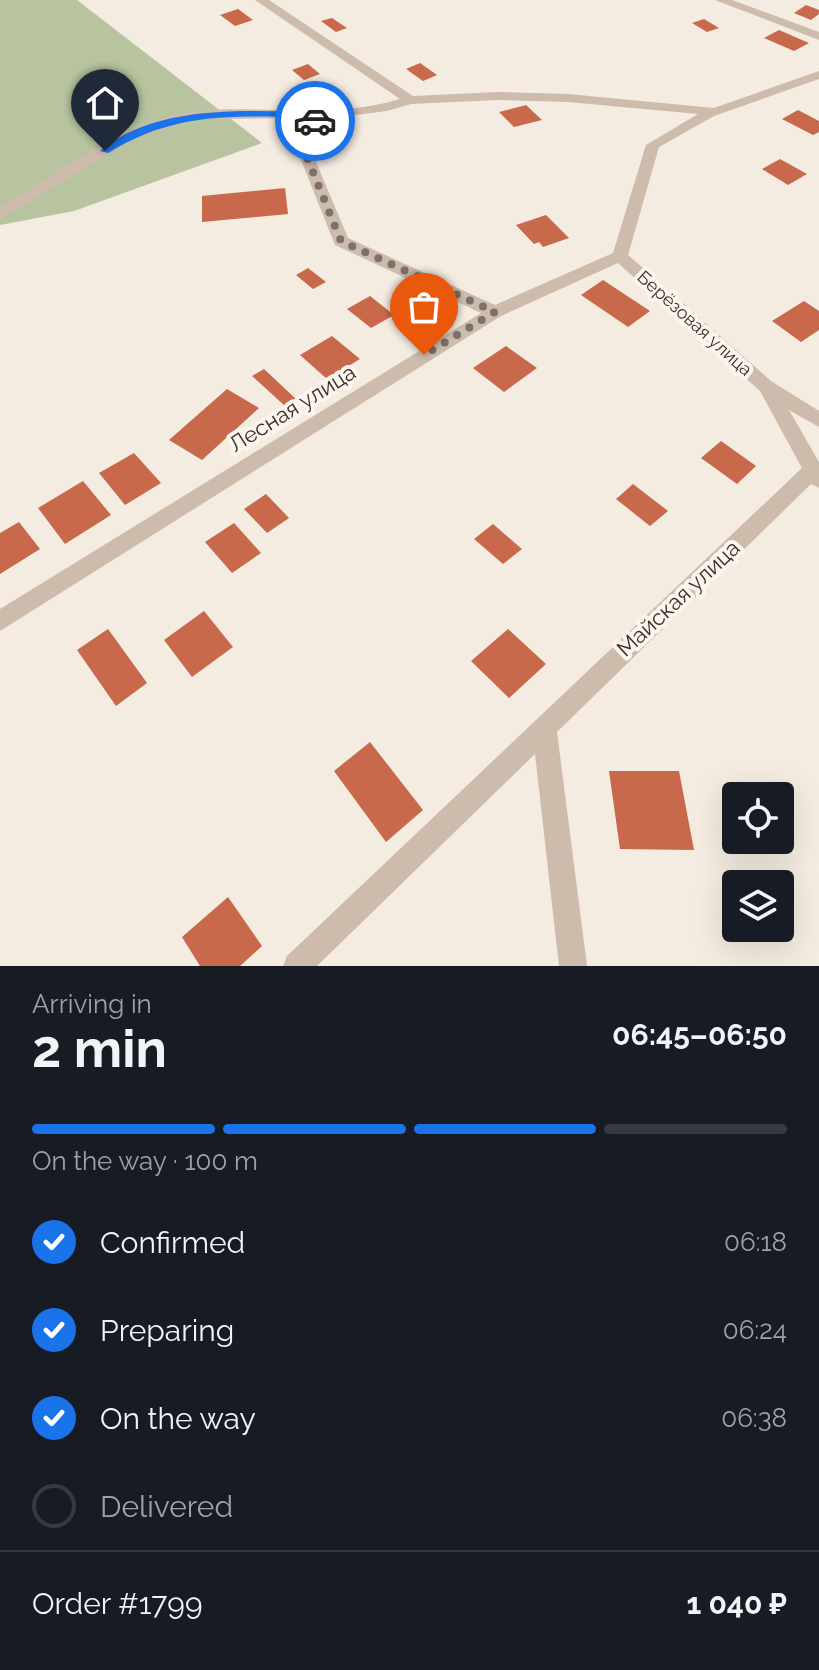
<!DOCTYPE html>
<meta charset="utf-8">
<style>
:root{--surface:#171b24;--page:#20242c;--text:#f1f3f6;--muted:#9ea1a6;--line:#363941;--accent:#1a73e8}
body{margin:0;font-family:Raleway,sans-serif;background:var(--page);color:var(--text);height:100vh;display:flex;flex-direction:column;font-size:30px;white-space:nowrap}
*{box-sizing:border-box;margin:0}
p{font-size:26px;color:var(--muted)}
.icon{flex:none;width:44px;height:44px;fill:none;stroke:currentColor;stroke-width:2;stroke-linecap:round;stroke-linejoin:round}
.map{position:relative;height:966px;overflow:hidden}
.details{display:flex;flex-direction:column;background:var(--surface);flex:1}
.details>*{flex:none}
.buttons{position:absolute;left:722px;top:782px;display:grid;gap:16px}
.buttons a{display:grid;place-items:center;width:72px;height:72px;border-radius:8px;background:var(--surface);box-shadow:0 8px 32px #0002;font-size:40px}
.pin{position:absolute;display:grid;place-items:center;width:68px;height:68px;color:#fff;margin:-82px -34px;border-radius:50% 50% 50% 0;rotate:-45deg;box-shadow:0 0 8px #0007}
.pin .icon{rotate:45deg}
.courier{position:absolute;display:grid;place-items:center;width:80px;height:80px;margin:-40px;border:6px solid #1a73e8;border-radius:50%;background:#fff;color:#222;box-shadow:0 2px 10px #0007}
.headline em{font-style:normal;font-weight:700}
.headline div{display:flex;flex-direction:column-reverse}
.headline{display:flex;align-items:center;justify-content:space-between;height:136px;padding:0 32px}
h1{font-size:52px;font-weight:700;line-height:60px}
.bar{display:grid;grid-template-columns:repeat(4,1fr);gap:12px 8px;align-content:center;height:96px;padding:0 32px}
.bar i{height:10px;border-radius:6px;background:var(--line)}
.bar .active{background:var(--accent)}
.bar p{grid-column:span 4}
.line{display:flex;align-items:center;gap:20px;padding:0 32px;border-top:2px solid var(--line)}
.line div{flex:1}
ol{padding:0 32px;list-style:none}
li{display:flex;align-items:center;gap:24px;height:88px}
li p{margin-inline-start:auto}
li .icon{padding:8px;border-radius:50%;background:var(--accent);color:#fff;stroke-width:4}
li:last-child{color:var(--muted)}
li i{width:44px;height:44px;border:4px solid var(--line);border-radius:50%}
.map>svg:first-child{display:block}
.green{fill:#b8c4a0}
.building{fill:#c8694b}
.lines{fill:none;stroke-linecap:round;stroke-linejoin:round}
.street{fill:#cdbbac;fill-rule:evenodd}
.route{fill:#1a73e8}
.done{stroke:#7c716b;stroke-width:8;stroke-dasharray:0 14.4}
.labels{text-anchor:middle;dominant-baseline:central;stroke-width:8;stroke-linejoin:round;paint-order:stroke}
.far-street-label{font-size:18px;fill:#3b302b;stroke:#fbf5ee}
.street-label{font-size:22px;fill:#3b302b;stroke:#fbf5ee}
</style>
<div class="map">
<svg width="819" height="966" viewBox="0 0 819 966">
<rect width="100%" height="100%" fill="#f4ebe1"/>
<path class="green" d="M0 0H77L262 143 74 211 0 225Z"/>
<path class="building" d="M806 5 819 10V14L811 20 794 13Z
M238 9 253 20 235 26 220 15Z
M332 18 347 28 336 32 321 21Z
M704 19 719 28 707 32 692 23Z
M779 30 809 43 794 51 764 38Z
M420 63 437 75 423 81 406 69Z
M308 64 320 74 304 80 292 70Z
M526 105 542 120 514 127 499 112Z
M798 110 819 121V132L813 135 782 119Z
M780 159 807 174 788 185 762 169Z
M285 188 288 214 202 222V196Z
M546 215 569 238 543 247 539 242 534 244 516 225Z
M308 268 326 282 313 289 296 275Z
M603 280 650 311 628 327 581 295Z
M370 296 394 315 371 328 347 309Z
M804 301 819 311V330L801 342 772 321Z
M332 336 360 359 327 379 300 355Z
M506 346 537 368 504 392 473 368Z
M264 369 296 399 285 406 252 376Z
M227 389 259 408 202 460 169 440Z
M721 441 756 466 737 484 701 458Z
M134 453 161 483 125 505 99 473Z
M83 481 111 515 65 544 38 508Z
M633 484 668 511 650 526 616 499Z
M266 494 289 518 267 533 244 509Z
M19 522 40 549 0 574V533Z
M234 523 261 553 232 573 205 542Z
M493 524 522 549 503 564 474 539Z
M204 611 233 647 192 677 164 640Z
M108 629 147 683 116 706 77 650Z
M508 629 546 664 509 698 471 661Z
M370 742 423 810 386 842 334 771Z
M609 771H679L694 850 620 849Z
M228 897 262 946 240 966H200L182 937Z"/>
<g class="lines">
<path class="street" d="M255 0H269L413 96 498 92 568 94 714 108 819 71V79L714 116 659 147 628 255 771 381 819 411V427L789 410 819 462V488L811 484 557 732 587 966H559L535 754 317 966H283L287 956 802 468 760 391 618 263 501 316 0 631V609L481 313 335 245 297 150 301 125 310 118 197 119 136 138 0 219V207C56 174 132 117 198 111 265 105 334 119 400 99ZM498 100 568 102 698 114 646 145 613 253 495 305 348 238 311 150 315 127 331 118 387 111 411 104Z
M715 0H732L819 32V40Z"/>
</g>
<path class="route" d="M328 112 331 116 315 124 310 121 316 117C237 117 180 109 108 153L100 151C159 101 256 112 328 112Z"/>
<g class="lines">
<path class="done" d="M315 121 308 125 304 150 341 241 495 312 424 355"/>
</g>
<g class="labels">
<g class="far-street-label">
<text transform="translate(695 323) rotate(42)">Берёзовая улица</text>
</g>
<g class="street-label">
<text transform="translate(292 408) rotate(-32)">Лесная улица</text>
<text transform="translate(678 598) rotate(-43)">Майская улица</text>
</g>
</g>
</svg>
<div class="buttons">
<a><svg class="icon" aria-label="locate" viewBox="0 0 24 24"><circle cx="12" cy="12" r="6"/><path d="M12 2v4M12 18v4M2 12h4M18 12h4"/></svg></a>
<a><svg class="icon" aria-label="layers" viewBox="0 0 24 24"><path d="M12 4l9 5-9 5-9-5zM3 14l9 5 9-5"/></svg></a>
</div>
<div class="pin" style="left:424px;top:355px;background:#ea580c"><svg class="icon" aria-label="bag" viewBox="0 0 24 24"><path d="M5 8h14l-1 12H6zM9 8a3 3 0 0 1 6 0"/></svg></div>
<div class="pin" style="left:105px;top:151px;background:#1f2937"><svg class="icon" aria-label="home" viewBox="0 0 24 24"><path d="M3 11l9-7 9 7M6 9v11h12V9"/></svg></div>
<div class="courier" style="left:315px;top:121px"><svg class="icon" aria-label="car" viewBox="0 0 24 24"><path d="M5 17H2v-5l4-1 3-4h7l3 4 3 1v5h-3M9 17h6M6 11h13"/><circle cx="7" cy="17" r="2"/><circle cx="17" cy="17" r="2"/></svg></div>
</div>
<section class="details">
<div class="headline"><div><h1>2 min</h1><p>Arriving in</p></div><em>06:45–06:50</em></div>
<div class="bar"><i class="active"></i><i class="active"></i><i class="active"></i><i></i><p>On the way · 100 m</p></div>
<ol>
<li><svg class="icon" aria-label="check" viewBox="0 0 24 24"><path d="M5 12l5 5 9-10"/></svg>Confirmed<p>06:18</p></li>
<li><svg class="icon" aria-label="check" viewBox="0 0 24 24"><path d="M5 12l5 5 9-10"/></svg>Preparing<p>06:24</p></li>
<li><svg class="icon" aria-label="check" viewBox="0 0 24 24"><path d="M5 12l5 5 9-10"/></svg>On the way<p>06:38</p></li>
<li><i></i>Delivered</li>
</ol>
<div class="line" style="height:104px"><div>Order #1799</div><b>1 040 ₽</b></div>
</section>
